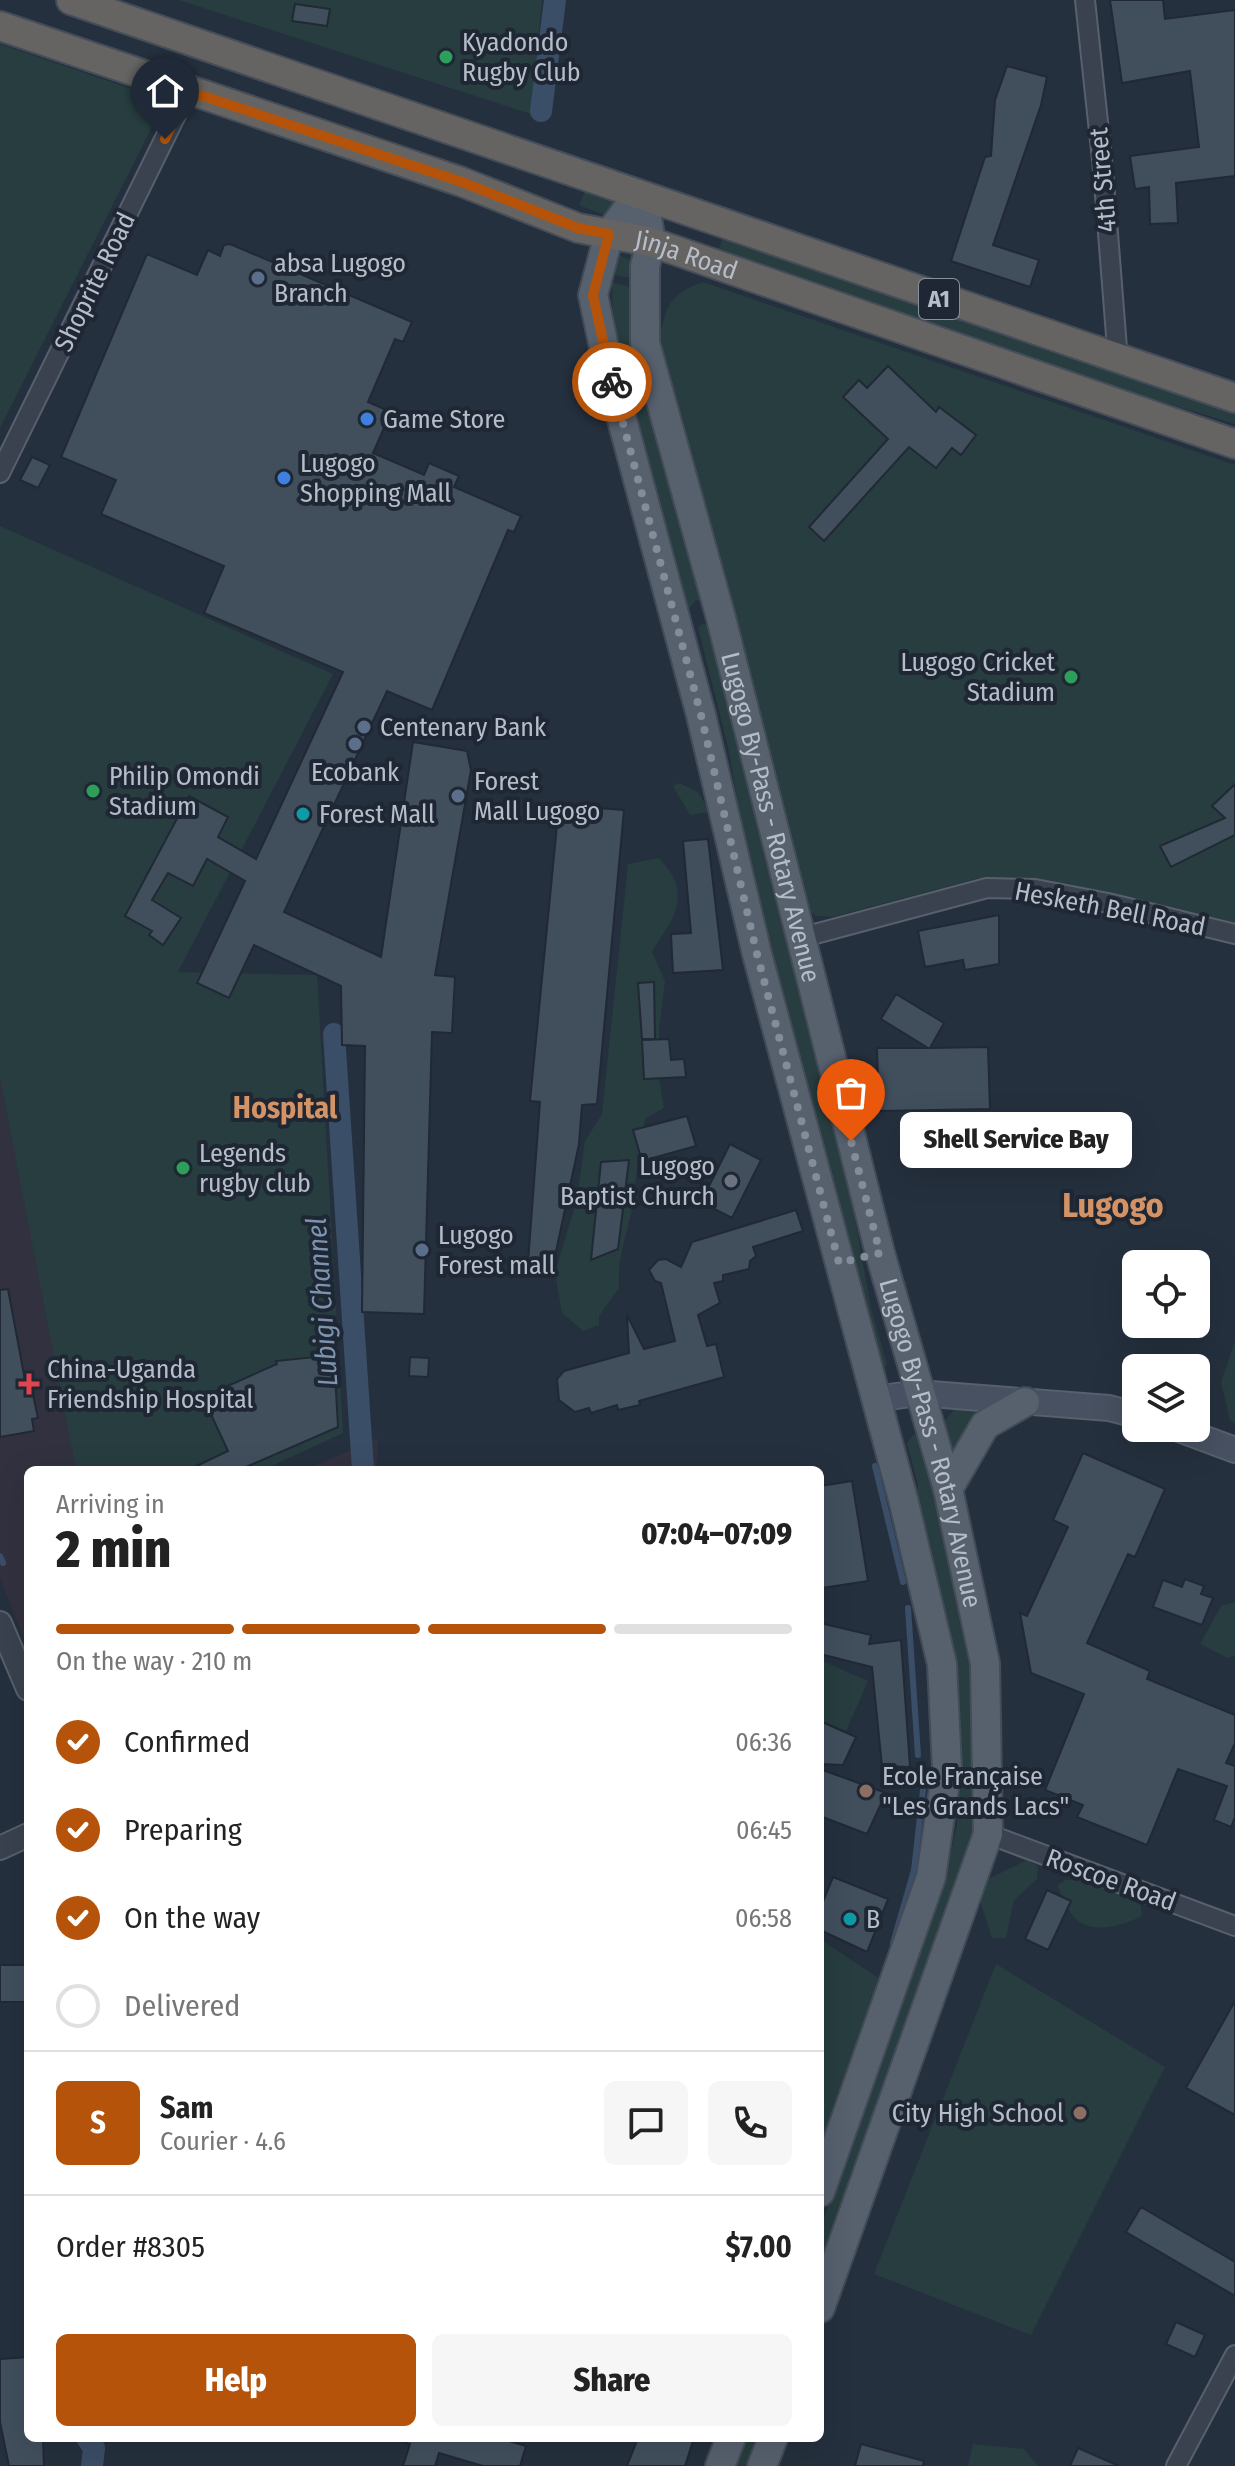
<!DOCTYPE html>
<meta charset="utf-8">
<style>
:root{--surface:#fff;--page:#f6f6f6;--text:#222;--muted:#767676;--line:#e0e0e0;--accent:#b45309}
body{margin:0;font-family:"Fira Sans Condensed",sans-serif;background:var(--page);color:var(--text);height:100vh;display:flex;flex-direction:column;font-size:30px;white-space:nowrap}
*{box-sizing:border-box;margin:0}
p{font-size:26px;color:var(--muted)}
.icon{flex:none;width:44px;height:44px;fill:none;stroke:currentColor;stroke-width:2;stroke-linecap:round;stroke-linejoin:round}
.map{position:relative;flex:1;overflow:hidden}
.details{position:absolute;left:24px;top:1466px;width:800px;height:976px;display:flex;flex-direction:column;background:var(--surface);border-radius:12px;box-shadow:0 8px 32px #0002}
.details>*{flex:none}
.buttons{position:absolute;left:1122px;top:1250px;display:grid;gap:16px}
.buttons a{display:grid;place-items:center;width:88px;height:88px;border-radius:12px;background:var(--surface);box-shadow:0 8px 32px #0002;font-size:40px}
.pin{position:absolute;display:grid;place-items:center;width:68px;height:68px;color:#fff;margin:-82px -34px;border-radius:50% 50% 50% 0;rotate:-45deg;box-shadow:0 0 8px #0007}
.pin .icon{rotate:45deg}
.courier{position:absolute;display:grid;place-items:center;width:80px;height:80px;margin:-40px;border:6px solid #b45309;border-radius:50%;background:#fff;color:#222;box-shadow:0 2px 10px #0007}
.bubble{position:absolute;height:56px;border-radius:12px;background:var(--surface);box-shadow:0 8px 32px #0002;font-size:26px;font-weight:800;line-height:56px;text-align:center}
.summary em{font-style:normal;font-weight:800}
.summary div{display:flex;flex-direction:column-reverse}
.summary{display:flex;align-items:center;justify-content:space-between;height:136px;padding:0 32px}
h1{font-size:52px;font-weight:800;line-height:60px}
.bar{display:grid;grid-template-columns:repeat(4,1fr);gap:12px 8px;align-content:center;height:96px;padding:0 32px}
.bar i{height:10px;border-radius:6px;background:var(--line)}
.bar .on{background:var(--accent)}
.bar p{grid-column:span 4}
.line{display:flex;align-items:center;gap:20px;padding:0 32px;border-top:2px solid var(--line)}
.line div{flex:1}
.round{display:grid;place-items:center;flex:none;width:84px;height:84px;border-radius:12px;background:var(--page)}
ol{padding:0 32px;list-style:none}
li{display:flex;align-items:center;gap:24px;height:88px}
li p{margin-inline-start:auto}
li .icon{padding:8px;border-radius:50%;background:var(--accent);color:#fff;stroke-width:4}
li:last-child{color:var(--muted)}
li i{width:44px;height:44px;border:4px solid var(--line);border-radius:50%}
.cta{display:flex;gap:16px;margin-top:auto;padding:16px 32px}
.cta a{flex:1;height:92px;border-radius:12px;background:var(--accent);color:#fff;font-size:32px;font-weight:800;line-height:92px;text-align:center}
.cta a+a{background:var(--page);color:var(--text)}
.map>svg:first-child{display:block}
.medical{fill:#32313f}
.green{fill:#273d3f}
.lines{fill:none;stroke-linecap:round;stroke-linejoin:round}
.stream{stroke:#3b4e67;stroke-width:6}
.canal{stroke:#3b4e67;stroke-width:22}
.building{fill:#414f5d;stroke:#202935;stroke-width:2}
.minor-casing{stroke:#57606c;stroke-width:22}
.tertiary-casing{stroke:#57606c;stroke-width:26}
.secondary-casing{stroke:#57606c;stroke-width:28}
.primary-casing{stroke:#424b57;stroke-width:32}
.trunk-casing{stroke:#444d59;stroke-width:32}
.minor{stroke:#39424e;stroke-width:18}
.tertiary{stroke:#39424e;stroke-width:22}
.secondary{stroke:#475161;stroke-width:24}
.primary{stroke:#57616e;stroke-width:28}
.trunk{stroke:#666462;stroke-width:28}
.done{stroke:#838c98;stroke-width:8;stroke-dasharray:0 14.4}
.route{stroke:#b45309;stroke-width:10}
.leisure-dot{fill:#2e9e5b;stroke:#1e2733;stroke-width:3}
.service-dot{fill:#5c6f8a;stroke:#1e2733;stroke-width:3}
.shop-dot{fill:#3f7fe0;stroke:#1e2733;stroke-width:3}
.culture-dot{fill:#0f9aa8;stroke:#1e2733;stroke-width:3}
.worship-dot{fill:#6b7280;stroke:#1e2733;stroke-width:3}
.health-dot{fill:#e0444e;stroke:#1e2733;stroke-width:3}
.education-dot{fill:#8d6e63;stroke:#1e2733;stroke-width:3}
.labels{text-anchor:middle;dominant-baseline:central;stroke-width:8;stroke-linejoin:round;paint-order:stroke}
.shield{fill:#1e2733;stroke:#88909c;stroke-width:2}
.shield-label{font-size:24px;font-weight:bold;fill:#b5bdc9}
.poi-label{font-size:26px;fill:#b5bdc9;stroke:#1e2733;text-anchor:start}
.street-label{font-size:26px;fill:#b5bdc9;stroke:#1e2733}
.water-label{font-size:28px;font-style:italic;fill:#7d94b0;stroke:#1e2733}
.quarter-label{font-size:30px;font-weight:bold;fill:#d39366;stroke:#1e2733}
.district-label{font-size:34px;font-weight:bold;fill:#d39366;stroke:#1e2733}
</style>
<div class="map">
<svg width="1235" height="2466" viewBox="0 0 1235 2466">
<rect width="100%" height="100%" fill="#25303e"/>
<path class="medical" d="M0 1077 76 1470H28V1650L0 1577Z
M378 1438 377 1470H305Z"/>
<path class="green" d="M179 0H542L531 114Z
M0 44 152 96 157 107V117L0 428Z
M587 187 616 202 607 216 579 205Z
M724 235 1235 409V424L1117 388 717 253Z
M616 254 631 260V278L610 274Z
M612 282 632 288 704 600H696L687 611C656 506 611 393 612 282Z
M703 282 1235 465V923L1034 880 979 878 832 917 816 916 803 906 660 340C665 306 670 294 703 282Z
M0 526 333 674 178 972 317 975 343 1433 263 1470H76L0 1078Z
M702 624 710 625 842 1148 871 1308 887 1364 882 1371 754 896 728 747 698 628Z
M679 783 698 792 710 812 690 815 673 786Z
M659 858C694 895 674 916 652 952L665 981 659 1029V1078L664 1108 645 1119C638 1151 637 1177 632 1207 627 1237 617 1256 619 1288L599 1316V1325L583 1331 562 1313 555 1273 577 1199 585 1141 602 1114 628 864Z
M1235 1341V1424L1230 1420 1221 1382Z
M956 1407 998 1408 972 1421 951 1459 945 1421Z
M914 1434 921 1438 948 1554 973 1687 979 1806 968 1860 820 2281V2228L907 1993 943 1885 957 1826 959 1707 954 1654 915 1498 918 1485 907 1443Z
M1235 1602V1655L1228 1658 1200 1644 1221 1606Z
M820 1660 868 1681 846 1731 820 1720Z
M1027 1860 1038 1866 1037 1879 1014 1900 1006 1938H992L979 1897 986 1880Z
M1065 1880H1092L1140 1900 1142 1916C1124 1925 1094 1935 1076 1919 1068 1912 1063 1896 1057 1886Z
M820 1939 880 1979 842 2100 820 2153Z
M996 1964 1165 2067 1031 2335 874 2274Z
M738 2438H760L749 2466H727Z
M973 2444 1024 2449 1038 2466H968Z"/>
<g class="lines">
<path class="stream" d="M875 1466 903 1582
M0 1556 3 1563
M908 1608 918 1755
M893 1943 914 1870 923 1790"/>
<path class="canal" d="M541 111 555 0
M334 1034 363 1470
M87 2438 94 2448 92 2466"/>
</g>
<path class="building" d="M1110 0H1163L1165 19 1235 10V176L1176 183 1178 223 1150 224 1149 187 1135 189 1130 156 1199 147 1190 71 1122 83Z
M295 4 330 9 327 26 292 21Z
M1007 66 1047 77 1041 105 993 245 1039 260 1030 287 951 261 985 157 991 156 995 100Z
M230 244 412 322 403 342 395 339 368 402 391 412 373 453 424 475 429 463 459 476 454 487 521 516 514 532 508 530 432 710 387 691 284 912 381 957 413 742 467 751 471 770 435 975 455 977 452 1033 432 1032 424 1314 362 1312 365 1046 342 1045 341 986 254 945 229 998 197 983 245 881 207 859 193 886 168 873 152 900 181 918 163 945 149 935 152 931 125 916 189 796 228 817 218 837 256 859 343 672 204 613 224 566 101 514 116 480 61 457 147 254 197 275 208 250 220 256 224 245Z
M888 366 936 412 939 407 976 435 961 455 952 448 936 468 909 447 824 541 809 527 888 439 843 397 859 380 867 388Z
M32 457 50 465 38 488 20 480Z
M1235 784V835L1171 867 1160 846 1225 818 1212 806Z
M559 805 624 810 597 1104 582 1105 579 1144 552 1270 527 1276 540 1102 530 1101Z
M708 839 723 970 673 973 671 934 691 933 683 841Z
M999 915V964L965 970 963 960 925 967 918 931Z
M654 982 655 1039H642L638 983Z
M896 994 944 1023 930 1048 988 1047 990 1109 879 1111 877 1048H928L881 1019Z
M669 1039 671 1060 684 1059 686 1077 644 1079 642 1040Z
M687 1116 696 1146 642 1161 633 1130Z
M730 1144 761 1160 732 1218 701 1202Z
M629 1160 618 1249 591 1260 601 1162Z
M796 1210 803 1231 753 1247 756 1256 750 1261 749 1269 723 1275V1281L714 1283 720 1303 698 1315 707 1346 716 1344 724 1377 639 1401 640 1405 618 1410 617 1405 591 1413 589 1408 575 1412 559 1400 557 1379 564 1371 629 1353 627 1315 644 1349 675 1341 661 1283 655 1281 649 1270 658 1260 666 1259 681 1267 692 1242Z
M8 1289 27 1391 32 1390 38 1418 32 1419 34 1431 0 1437V1290Z
M334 1355 338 1427 239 1470H188L228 1451 203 1397 277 1364 276 1361Z
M410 1357 429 1358 428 1377 409 1376Z
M1083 1453 1165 1489 1135 1557 1128 1554 1087 1643 1150 1671 1147 1679 1235 1715V1743L1226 1763 1235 1766V1817L1231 1827 1214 1820 1227 1786 1178 1769 1147 1845 1077 1817 1083 1805 1045 1790 1084 1694 1031 1673 1020 1613 1027 1616 1068 1527 1053 1520Z
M852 1481 868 1581 822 1588 820 1486Z
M1185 1579 1204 1586 1201 1594 1213 1598 1202 1625 1153 1607 1163 1580 1182 1587Z
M820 1623 871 1635 869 1644 901 1640 910 1767 882 1766 872 1667 820 1654Z
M820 1721 856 1737 843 1765 820 1764Z
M820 1769 886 1793 867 1834 820 1816Z
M833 1877 888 1899 867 1952 820 1930V1909Z
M1047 1890 1071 1901 1048 1950 1025 1939Z
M0 1965H28V2002H0Z
M1235 2001V2115L1186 2088Z
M1141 2207 1235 2262V2296L1126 2232Z
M1176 2322 1205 2335 1195 2357 1166 2344Z
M28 2357V2438H43L44 2466H9L0 2422V2359Z
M404 2438H499L526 2446 520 2466H483L439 2453 435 2466H403L410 2444 403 2442Z
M638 2438H684L693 2441 685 2466H627Z
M861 2444 924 2461 923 2466H855Z
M1078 2448 1119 2466H1070Z"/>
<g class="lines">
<g class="minor-casing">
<path id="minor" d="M1085 0 1103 169 1118 361
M0 473 188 91
M800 938 987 888 1035 889 1108 903 1235 934
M988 1834 1235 1926
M1176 2466 1235 2355"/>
</g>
<g class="tertiary-casing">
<path id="tertiary" d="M0 1623 28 1689
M0 1848 28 1835"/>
</g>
<g class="secondary-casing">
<path id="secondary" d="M875 1399 918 1393 1109 1408 1136 1415
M1176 1428 1235 1450"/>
</g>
<g class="primary-casing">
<g id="primary">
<path d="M637 196 609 234 593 295 609 371 701 715 757 954 903 1499 942 1664 947 1768 931 1877 820 2192"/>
<path id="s1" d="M644 199 651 242 645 266V343L721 618 880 1253 948 1489 985 1663 988 1834 820 2308"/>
<path d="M948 1489 985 1425 1025 1402"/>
<path d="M720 2466 731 2438"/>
<path d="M762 2466 773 2438"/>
</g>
</g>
<g class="trunk-casing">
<g id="trunk">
<path d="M71 0 1235 398"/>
<path id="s2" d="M0 26 462 182 578 228 651 242 1235 444"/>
</g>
</g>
<use href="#minor" class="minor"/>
<use href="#tertiary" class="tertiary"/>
<use href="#secondary" class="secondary"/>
<use href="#primary" class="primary"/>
<use href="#trunk" class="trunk"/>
</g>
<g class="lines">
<path class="done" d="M612 382 701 715 757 954 839 1263 880 1253 851 1141"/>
<path class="route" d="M165 139 188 91 462 182 578 228 609 234 593 295 612 382"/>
</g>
<g class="leisure-dot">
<circle cx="446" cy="57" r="8"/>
<circle cx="1071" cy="677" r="8"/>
<circle cx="93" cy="791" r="8"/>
<circle cx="183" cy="1168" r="8"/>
</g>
<g class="service-dot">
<circle cx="258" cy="278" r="8"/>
<circle cx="364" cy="727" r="8"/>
<circle cx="355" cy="744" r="8"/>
<circle cx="458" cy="796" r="8"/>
<circle cx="422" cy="1250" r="8"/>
</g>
<g class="shop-dot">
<circle cx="367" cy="419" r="8"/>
<circle cx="284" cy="478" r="8"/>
</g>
<g class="culture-dot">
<circle cx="303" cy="814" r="8"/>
<circle cx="850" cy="1919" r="8"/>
</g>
<circle class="worship-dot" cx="731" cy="1181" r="8"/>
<path class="health-dot" d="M25 1372h8v8h8v8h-8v8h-8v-8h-8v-8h8z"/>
<g class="education-dot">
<circle cx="866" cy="1791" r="8"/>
<circle cx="1080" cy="2113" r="8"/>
</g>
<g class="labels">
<rect class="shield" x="919" y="279" width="40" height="40" rx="6"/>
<g class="shield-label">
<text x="939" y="299">A1</text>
</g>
<g class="poi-label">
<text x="462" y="42">Kyadondo<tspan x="462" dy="30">Rugby Club</tspan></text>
<text x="274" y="263">absa Lugogo<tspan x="274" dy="30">Branch</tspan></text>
<text x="383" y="419">Game Store</text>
<text x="300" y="463">Lugogo<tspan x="300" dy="30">Shopping Mall</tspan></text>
<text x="1055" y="662" text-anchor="end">Lugogo Cricket<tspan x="1055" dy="30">Stadium</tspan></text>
<text x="380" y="727">Centenary Bank</text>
<text x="355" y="772" text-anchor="middle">Ecobank</text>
<text x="109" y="776">Philip Omondi<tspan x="109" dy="30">Stadium</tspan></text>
<text x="474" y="781">Forest<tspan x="474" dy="30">Mall Lugogo</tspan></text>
<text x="319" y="814">Forest Mall</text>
<text x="199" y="1153">Legends<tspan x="199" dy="30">rugby club</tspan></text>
<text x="715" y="1166" text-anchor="end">Lugogo<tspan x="715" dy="30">Baptist Church</tspan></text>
<text x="438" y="1235">Lugogo<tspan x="438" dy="30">Forest mall</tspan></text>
<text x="47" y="1369">China-Uganda<tspan x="47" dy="30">Friendship Hospital</tspan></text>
<text x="882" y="1776">Ecole Française<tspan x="882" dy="30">"Les Grands Lacs"</tspan></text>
<text x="866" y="1919">B</text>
<text x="1064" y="2113" text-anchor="end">City High School</text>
</g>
<g class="street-label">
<text transform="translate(1103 180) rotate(-95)">4th Street</text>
<text stroke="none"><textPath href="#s2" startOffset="724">Jinja Road</textPath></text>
<text transform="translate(95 282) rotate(-64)">Shoprite Road</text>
<text stroke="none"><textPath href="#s1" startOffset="636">Lugogo By-Pass - Rotary Avenue</textPath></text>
<text transform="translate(1110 909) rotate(11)">Hesketh Bell Road</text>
<text stroke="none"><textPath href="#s1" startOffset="1282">Lugogo By-Pass - Rotary Avenue</textPath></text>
<text transform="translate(1111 1880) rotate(20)">Roscoe Road</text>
</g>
<g class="water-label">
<text transform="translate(322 1302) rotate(-94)">Lubigi Channel</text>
</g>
<g class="quarter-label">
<text x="285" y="1108">Hospital</text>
</g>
<g class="district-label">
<text x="1113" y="1205">Lugogo</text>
</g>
</g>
</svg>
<div class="buttons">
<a><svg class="icon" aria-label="locate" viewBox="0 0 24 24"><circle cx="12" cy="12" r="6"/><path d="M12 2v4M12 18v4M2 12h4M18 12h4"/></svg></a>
<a><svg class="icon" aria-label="layers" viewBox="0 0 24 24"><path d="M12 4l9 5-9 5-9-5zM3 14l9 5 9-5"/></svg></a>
</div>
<div class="pin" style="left:851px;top:1141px;background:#ea580c"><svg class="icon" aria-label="bag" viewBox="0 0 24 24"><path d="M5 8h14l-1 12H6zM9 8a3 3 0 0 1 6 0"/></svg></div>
<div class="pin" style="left:165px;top:139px;background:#1f2937"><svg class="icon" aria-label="home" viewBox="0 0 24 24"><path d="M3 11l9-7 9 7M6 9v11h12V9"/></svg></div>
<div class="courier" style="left:612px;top:382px"><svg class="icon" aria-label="bike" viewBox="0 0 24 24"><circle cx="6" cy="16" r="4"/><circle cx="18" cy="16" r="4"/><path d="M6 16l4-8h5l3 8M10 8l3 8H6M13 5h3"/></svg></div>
<div class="bubble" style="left:900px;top:1112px;width:232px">Shell Service Bay</div>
<section class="details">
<div class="summary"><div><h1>2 min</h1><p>Arriving in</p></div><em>07:04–07:09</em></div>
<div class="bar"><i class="on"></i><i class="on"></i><i class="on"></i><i></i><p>On the way · 210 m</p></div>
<ol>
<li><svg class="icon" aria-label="check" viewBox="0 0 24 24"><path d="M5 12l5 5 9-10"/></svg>Confirmed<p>06:36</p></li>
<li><svg class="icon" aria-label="check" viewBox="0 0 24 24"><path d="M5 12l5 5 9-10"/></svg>Preparing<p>06:45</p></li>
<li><svg class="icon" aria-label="check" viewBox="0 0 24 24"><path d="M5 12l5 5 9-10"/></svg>On the way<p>06:58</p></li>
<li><i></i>Delivered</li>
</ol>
<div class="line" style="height:144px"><b class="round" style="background:var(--accent);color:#fff">S</b><div><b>Sam</b><p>Courier · 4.6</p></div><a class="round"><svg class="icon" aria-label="chat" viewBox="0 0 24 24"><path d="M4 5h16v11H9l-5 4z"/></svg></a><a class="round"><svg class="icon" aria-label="phone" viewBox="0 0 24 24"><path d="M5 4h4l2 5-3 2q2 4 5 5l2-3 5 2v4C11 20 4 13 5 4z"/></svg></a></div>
<div class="line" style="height:104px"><div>Order #8305</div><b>$7.00</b></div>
<div class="cta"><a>Help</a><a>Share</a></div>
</section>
</div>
